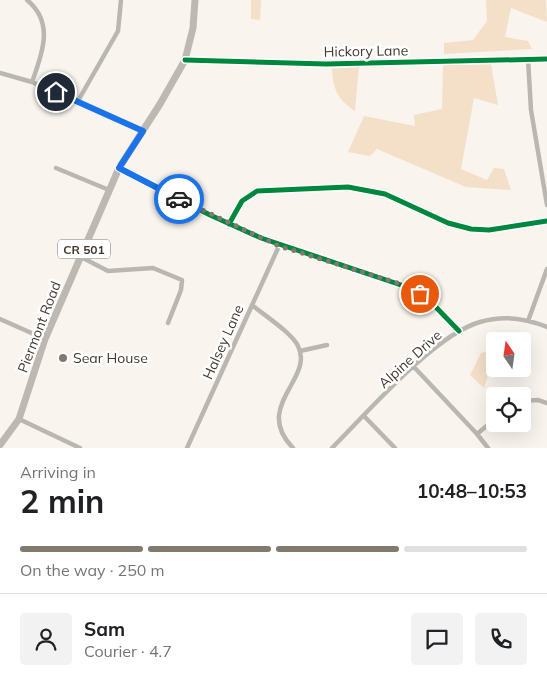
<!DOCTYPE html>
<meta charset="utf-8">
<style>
:root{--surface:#fff;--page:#f2f2f2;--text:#202124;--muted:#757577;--line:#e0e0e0;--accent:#827a71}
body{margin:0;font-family:Mulish,sans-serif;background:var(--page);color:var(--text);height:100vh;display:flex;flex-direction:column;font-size:19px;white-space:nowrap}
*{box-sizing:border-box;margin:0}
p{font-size:16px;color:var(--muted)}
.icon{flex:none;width:28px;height:28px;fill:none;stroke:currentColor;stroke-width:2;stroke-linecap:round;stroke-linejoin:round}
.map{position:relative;height:448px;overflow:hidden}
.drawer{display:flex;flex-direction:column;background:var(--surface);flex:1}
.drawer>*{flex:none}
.needle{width:32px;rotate:347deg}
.buttons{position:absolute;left:486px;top:332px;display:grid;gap:10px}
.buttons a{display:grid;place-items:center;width:45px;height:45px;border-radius:5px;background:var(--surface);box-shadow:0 5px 20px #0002;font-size:25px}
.pin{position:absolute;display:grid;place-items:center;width:42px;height:42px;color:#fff;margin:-21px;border:2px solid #fff;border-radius:50%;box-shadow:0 1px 5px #0007}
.courier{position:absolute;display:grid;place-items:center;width:50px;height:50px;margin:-25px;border:4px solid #1a73e8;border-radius:50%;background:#fff;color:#222;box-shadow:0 1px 6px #0007}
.headline em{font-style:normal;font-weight:700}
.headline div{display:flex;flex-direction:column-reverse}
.headline{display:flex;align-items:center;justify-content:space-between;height:85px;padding:0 20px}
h1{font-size:32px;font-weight:700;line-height:38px}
.bar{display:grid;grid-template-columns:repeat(4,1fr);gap:8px 5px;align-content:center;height:60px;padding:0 20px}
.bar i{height:6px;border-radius:4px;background:var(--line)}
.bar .selected{background:var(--accent)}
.bar p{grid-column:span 4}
.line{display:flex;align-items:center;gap:12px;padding:0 20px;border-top:1px solid var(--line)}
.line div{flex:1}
.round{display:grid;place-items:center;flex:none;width:52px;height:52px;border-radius:5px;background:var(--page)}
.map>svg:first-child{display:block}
.green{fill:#f4dfc8}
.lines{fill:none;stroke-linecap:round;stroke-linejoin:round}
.street{stroke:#bab7b2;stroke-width:4.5}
.primary{stroke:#beb8b3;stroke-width:7}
.cycleway-casing{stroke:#fff;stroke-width:8}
.cycleway{stroke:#00873e;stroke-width:5}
.done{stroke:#827a71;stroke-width:5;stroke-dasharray:0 9}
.route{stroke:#1a73e8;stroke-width:6}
.poi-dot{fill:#827a71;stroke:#fff;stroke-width:2}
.labels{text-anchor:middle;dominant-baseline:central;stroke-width:5;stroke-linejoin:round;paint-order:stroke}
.shield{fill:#fff;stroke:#7b746d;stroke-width:1}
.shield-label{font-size:12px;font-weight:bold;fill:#42382e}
.street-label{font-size:14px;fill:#42382e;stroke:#fff}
.poi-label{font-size:14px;fill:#42382e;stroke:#fff;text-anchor:start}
</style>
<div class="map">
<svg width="547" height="448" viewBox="0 0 547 448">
<rect width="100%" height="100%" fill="#f9f4ee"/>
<path class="green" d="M251 0H261L260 20 251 19Z
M486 0H546L547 22 511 8 505 37 528 41 532 49 444 54V43L473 40 487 21Z
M491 64 498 105 474 98 461 169 487 180 494 168 504 169 511 190 466 187 377 149 370 156 348 152 364 116 415 126 414 115 442 109 443 65Z
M359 66 355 111C338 100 333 89 332 69Z
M495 350V367L490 369 484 388 470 375 481 353Z"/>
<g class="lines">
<path class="street" d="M27 0C55 23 42 54 32 82
M528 59 531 110 547 205
M185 60 326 64 547 59
M0 73 32 82 143 131
M78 101 118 31 121 0
M56 168 109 190
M119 168 210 215 261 238 413 289 428 299 459 331
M229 224 242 201 257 191 348 187 385 194 448 223 471 229 489 230 547 221
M81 257 108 271 153 268 182 280 181 290 168 323
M252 305C264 315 292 333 298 346 315 379 252 406 293 448
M0 319 45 339
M528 321 547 269
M300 351 327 345
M414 367 477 434 488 448
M522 401 538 400 547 403
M364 416 395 448
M19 419 80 448
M477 434 495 419
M187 448 279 246
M332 448C367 413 434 335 480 322 503 315 525 318 547 327"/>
<path class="primary" d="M0 445 19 419 45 339 119 168 160 104 185 60 193 28 195 0"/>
<g class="cycleway-casing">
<path id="cycleway" d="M185 60 326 64 547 59
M119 168 210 215 261 238 413 289 428 299 459 331
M229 224 242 201 257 191 348 187 385 194 448 223 471 229 489 230 547 221"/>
</g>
<use href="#cycleway" class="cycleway"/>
</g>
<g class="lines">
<path class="done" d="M179 199 279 246 404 285 420 294"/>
<path class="route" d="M56 92 143 131 119 168 179 199"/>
</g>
<circle class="poi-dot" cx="63" cy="358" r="5"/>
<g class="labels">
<rect class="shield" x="58" y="239.5" width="52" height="19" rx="4"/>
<g class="shield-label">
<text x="84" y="249">CR 501</text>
</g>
<g class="street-label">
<text transform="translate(366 51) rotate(-1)">Hickory Lane</text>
<text transform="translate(39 327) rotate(-69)">Piermont Road</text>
<text transform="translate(223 342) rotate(-66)">Halsey Lane</text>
<text transform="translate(410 359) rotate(-42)">Alpine Drive</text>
</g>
<g class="poi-label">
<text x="73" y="358">Sear House</text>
</g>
</g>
</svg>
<div class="buttons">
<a><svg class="needle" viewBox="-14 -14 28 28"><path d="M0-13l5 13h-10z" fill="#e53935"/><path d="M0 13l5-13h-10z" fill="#757577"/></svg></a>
<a><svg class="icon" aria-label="locate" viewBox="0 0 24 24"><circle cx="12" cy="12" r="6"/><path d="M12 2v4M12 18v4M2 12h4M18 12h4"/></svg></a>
</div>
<div class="pin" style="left:420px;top:294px;background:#ea580c"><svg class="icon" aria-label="bag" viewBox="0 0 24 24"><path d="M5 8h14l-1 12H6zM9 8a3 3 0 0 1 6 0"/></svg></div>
<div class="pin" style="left:56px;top:92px;background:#1f2937"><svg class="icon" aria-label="home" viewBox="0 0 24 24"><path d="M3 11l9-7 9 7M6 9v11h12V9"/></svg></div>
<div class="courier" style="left:179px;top:199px"><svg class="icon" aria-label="car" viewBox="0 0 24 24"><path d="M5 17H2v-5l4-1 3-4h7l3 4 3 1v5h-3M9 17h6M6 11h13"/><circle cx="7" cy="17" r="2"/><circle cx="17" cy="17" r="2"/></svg></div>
</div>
<section class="drawer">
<div class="headline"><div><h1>2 min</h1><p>Arriving in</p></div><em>10:48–10:53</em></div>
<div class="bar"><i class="selected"></i><i class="selected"></i><i class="selected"></i><i></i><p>On the way · 250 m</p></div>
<div class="line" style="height:90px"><a class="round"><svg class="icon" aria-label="person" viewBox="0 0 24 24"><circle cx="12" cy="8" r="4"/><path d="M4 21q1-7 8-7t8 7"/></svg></a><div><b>Sam</b><p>Courier · 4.7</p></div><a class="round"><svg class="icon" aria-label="chat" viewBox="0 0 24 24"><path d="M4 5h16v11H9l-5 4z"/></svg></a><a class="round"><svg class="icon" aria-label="phone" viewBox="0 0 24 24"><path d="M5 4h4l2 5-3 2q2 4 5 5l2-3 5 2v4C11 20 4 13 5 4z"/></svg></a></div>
</section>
